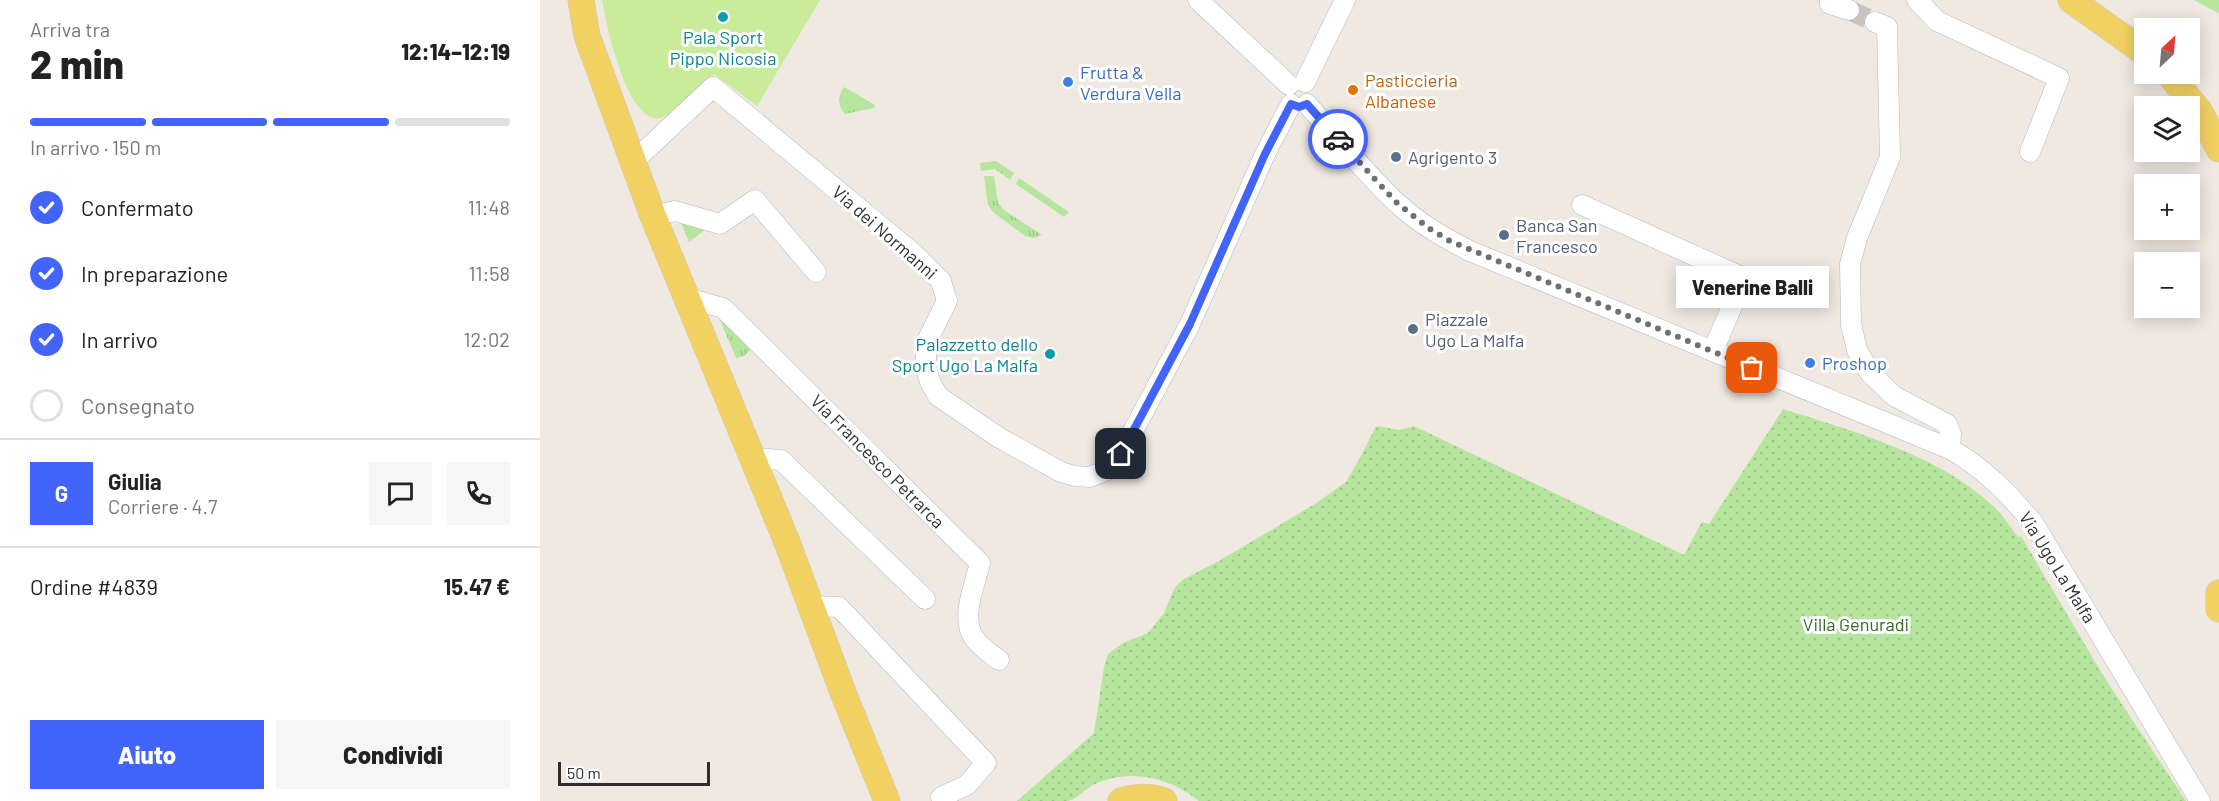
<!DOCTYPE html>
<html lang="it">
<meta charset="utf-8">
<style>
:root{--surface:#fff;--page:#f6f6f6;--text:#222;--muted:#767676;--line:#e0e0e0;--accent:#4264fb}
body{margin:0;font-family:Barlow,sans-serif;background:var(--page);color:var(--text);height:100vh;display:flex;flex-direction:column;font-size:22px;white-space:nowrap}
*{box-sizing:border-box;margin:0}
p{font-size:20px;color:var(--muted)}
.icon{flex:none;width:33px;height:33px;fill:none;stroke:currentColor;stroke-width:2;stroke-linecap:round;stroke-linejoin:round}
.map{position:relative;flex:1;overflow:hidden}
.details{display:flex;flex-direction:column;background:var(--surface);width:540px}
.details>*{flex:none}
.needle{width:39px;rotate:26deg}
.fabs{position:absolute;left:1594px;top:18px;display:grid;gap:12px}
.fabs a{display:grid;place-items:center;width:66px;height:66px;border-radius:0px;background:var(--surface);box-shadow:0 3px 15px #0003;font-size:30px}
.scale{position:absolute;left:18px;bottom:15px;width:152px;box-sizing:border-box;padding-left:6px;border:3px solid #2e2e2e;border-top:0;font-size:16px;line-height:21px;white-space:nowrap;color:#2e2e2e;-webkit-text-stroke:4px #fff;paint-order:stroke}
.pin{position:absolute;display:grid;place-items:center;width:51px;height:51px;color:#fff;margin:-26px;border-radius:12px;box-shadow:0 3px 9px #0006}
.courier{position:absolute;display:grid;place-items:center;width:60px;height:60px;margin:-30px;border:4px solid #4264fb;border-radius:50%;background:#fff;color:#222;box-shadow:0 2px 8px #0007}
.bubble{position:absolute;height:42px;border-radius:0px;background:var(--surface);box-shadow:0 3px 15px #0003;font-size:20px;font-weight:800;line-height:42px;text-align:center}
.overview em{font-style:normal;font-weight:800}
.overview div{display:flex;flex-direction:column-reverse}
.overview{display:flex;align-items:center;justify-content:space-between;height:102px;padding:0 30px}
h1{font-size:39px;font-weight:800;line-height:45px}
.bar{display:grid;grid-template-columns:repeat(4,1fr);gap:9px 6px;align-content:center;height:72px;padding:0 30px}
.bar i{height:8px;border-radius:4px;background:var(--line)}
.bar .selected{background:var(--accent)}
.bar p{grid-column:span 4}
.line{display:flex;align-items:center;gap:15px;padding:0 30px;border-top:2px solid var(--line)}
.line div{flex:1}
.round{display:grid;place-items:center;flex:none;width:63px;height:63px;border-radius:0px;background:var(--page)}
ol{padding:0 30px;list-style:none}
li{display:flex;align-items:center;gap:18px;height:66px}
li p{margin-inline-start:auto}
li .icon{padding:6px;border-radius:50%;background:var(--accent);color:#fff;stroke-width:4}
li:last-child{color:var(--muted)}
li i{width:33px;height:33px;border:3px solid var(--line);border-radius:50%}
.cta{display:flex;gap:12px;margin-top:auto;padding:12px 30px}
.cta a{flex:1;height:69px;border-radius:0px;background:var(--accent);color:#fff;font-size:24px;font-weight:800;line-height:69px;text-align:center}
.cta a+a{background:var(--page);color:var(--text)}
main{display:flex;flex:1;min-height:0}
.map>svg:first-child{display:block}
.grass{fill:url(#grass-tufts)}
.forest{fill:url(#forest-crowns)}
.park{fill:url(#park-dots)}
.pitch{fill:#c9ec9a}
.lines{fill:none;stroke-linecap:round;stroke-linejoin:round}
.minor-tunnel{stroke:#c8c4bd;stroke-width:20;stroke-dasharray:20 10;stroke-linecap:butt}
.minor-casing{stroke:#b4b7c1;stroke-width:21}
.major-casing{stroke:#c9c9c9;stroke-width:27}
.minor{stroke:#fff;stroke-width:20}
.major{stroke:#f2d163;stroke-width:26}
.done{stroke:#726f6d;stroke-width:6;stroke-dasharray:0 10.8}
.route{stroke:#4264fb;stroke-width:8}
.culture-dot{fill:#0f9aa8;stroke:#fff;stroke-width:2}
.shop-dot{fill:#3f7fe0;stroke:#fff;stroke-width:2}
.food-dot{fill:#e8710a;stroke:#fff;stroke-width:2}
.service-dot{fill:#5c6f8a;stroke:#fff;stroke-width:2}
.labels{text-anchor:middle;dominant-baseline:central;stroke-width:6;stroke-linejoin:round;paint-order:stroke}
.culture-label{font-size:18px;fill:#0d838f;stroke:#fff}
.shop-label{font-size:18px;fill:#366cbe;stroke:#fff;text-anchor:start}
.food-label{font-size:18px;fill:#c56008;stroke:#fff;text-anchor:start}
.service-label{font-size:18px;fill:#4e5e75;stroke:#fff;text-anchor:start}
.street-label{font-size:18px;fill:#2e2e2e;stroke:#fff}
.park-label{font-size:18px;fill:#2c6e1b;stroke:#fff}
</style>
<main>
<section class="details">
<div class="overview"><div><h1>2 min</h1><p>Arriva tra</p></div><em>12:14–12:19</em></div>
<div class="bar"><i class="selected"></i><i class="selected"></i><i class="selected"></i><i></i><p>In arrivo · 150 m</p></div>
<ol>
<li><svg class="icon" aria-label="check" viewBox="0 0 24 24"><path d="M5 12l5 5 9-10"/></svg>Confermato<p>11:48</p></li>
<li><svg class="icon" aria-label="check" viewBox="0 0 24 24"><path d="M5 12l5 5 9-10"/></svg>In preparazione<p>11:58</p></li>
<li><svg class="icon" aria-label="check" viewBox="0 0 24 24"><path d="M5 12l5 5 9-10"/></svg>In arrivo<p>12:02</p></li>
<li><i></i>Consegnato</li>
</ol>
<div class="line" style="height:108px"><b class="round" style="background:var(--accent);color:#fff">G</b><div><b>Giulia</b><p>Corriere · 4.7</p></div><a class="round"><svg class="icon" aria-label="chat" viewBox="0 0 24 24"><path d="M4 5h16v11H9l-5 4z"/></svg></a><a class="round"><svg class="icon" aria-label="phone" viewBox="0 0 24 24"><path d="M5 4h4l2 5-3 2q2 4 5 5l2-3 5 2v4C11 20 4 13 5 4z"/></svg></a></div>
<div class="line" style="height:78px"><div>Ordine #4839</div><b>15.47 €</b></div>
<div class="cta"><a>Aiuto</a><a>Condividi</a></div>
</section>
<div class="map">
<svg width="1679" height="801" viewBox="0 0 1679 801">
<defs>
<pattern id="grass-tufts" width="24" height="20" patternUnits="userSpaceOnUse" patternTransform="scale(1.5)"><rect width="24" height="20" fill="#b6e59e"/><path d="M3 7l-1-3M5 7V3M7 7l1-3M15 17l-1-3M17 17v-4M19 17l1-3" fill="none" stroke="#9dc588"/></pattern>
<pattern id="forest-crowns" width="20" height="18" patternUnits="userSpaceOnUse" patternTransform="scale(1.5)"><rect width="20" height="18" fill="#b6e59e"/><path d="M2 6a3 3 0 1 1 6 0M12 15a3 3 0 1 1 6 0" fill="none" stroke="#9dc588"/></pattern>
<pattern id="park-dots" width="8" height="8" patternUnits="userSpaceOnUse" patternTransform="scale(1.5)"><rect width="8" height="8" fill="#b6e59e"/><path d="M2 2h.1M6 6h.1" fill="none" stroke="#9dc588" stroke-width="1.8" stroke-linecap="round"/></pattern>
</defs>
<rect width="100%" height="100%" fill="#efe9e1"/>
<path class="grass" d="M304 87 335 105 334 108 305 114C297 105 298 96 304 87Z
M456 161 474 173 470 180 455 169 441 171 440 163Z
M444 176H454L458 203 464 210 502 235 493 238 485 236 453 212 448 205Z
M479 178 529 212 524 217 476 184Z
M139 218 169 227 149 242Z
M177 313 213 347 204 356 196 358Z"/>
<path class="forest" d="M1654 0H1679V14L1678 13Z"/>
<path class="park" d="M1243 409C1312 431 1397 454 1452 505 1462 514 1470 526 1478 537L1481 536 1564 677 1646 801H659C629 777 591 768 555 784 546 788 537 799 528 801 517 801 490 801 477 801L554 733 564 667 568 654 583 643 608 633 624 613 634 589 642 580 679 561 775 504 806 482 820 458 836 426 860 430 874 426 1144 555 1162 522 1169 524Z"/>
<path class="pitch" d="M62 0H280L217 106 174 74C161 85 136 114 120 118 87 124 66 24 62 0Z"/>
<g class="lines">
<path class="minor-tunnel" d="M1309 10 1335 22"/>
<g class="minor-casing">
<path id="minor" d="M658 0 749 85
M1290 0V4L1309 10
M1377 0 1397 21 1519 78 1490 152
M1335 22 1347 27 1350 157 1317 238 1310 264 1311 324 1317 350 1330 373 1354 396 1407 424 1411 434 1410 449
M765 82 805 0
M767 104C796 137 825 173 857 203 878 223 904 238 930 251L1410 449C1444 468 1469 494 1494 524L1660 801
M94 161 173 87 374 254 401 281 407 301 386 343V366L390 382 398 396 458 437 521 472 535 476 550 477 567 470 581 454 650 324 725 154 751 104
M1042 205 1204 278 1173 351
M113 216 135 211 180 224 215 200 276 272
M148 298 183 308 440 563C435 585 420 617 434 638 440 647 451 654 459 660
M213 458 241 460 385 599
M271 606 299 607 446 763 427 785 401 797"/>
</g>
<g class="major-casing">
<path id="major" d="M41 0 47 36 113 216 247 542 304 695 347 801
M1531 0 1605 53
M1629 74 1660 112 1679 149
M1679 593V609
M581 801C595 797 610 795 624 801"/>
</g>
<use href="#minor" class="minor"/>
<use href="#major" class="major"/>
</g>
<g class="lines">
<path class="done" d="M798 139 857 203 890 229 910 241 1212 368"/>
<path class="route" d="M581 454 650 324 725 154 751 104 759 107 767 104 798 139"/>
</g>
<g class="culture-dot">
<circle cx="183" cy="17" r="6"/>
<circle cx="510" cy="354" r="6"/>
</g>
<g class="shop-dot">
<circle cx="528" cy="82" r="6"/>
<circle cx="1270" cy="363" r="6"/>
</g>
<circle class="food-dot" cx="813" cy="90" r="6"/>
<g class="service-dot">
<circle cx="856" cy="157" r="6"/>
<circle cx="964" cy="235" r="6"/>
<circle cx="873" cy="329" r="6"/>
</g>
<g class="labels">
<g class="culture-label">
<text x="183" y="37">Pala Sport<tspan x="183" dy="21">Pippo Nicosia</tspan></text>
<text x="498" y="344" text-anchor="end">Palazzetto dello<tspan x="498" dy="21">Sport Ugo La Malfa</tspan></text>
</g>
<g class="shop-label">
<text x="540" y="72">Frutta &amp;<tspan x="540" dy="21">Verdura Vella</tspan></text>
<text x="1282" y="363">Proshop</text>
</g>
<g class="food-label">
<text x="825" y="80">Pasticcieria<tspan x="825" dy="21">Albanese</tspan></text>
</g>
<g class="service-label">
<text x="868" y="157">Agrigento 3</text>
<text x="976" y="225">Banca San<tspan x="976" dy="21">Francesco</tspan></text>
<text x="885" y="319">Piazzale<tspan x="885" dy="21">Ugo La Malfa</tspan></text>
</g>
<g class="street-label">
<text transform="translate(345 232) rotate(41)">Via dei Normanni</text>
<text transform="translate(338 461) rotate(45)">Via Francesco Petrarca</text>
<text transform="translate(1518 567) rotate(58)">Via Ugo La Malfa</text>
</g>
<g class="park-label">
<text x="1316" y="624">Villa Genuradi</text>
</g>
</g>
</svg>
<div class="fabs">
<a><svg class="needle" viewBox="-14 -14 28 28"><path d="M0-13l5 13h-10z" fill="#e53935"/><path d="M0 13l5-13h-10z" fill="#767676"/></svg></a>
<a><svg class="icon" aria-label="layers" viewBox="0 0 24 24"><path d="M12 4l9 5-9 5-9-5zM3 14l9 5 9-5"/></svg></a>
<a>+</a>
<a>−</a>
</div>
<div class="scale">50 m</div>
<div class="pin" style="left:1212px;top:368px;background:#ea580c"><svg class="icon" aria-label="bag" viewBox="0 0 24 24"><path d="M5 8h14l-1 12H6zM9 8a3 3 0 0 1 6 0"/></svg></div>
<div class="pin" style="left:581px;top:454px;background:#1f2937"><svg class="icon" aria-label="home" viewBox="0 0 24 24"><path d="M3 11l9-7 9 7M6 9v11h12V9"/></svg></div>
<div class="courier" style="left:798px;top:139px"><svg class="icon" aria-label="car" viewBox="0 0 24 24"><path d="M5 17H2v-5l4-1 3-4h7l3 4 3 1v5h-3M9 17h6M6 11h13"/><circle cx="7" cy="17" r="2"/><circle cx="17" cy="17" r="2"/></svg></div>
<div class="bubble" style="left:1136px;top:266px;width:153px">Venerine Balli</div>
</div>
</main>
